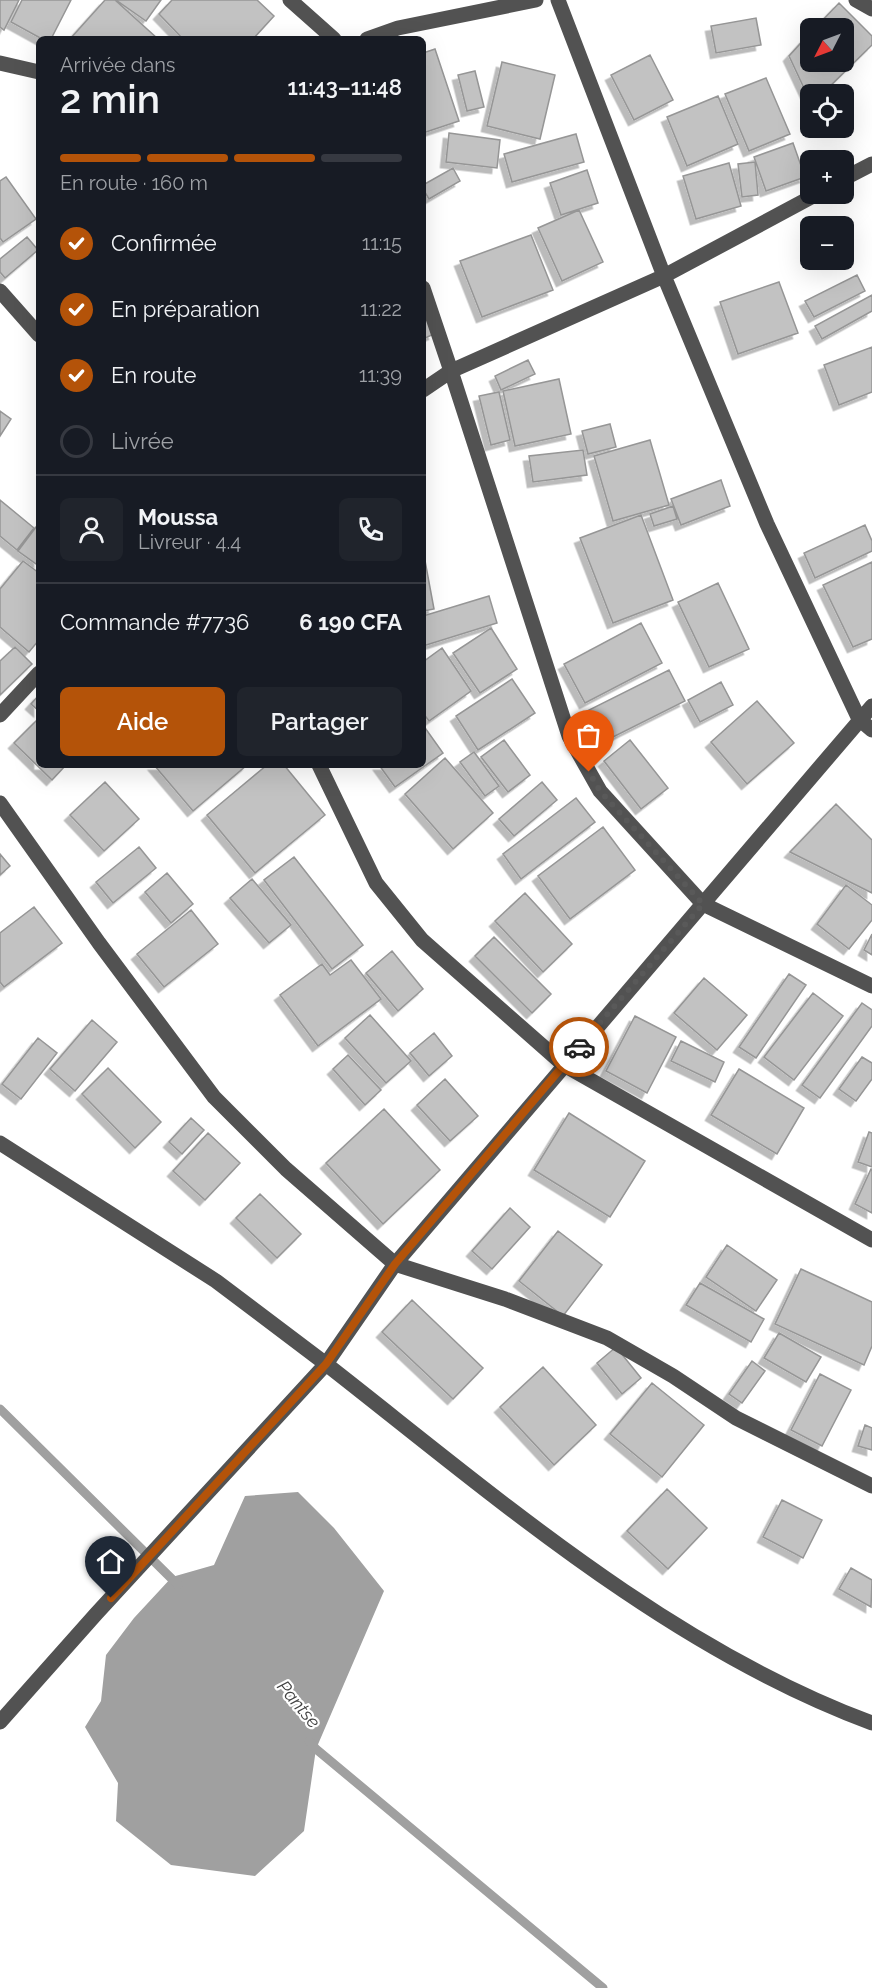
<!DOCTYPE html>
<html lang="fr">
<meta charset="utf-8">
<style>
:root{--surface:#171b24;--page:#20242c;--text:#f1f3f6;--muted:#9ea1a6;--line:#363941;--accent:#b45309}
body{margin:0;font-family:Raleway,sans-serif;background:var(--page);color:var(--text);height:100vh;display:flex;flex-direction:column;font-size:22px;white-space:nowrap}
*{box-sizing:border-box;margin:0}
p{font-size:20px;color:var(--muted)}
.icon{flex:none;width:33px;height:33px;fill:none;stroke:currentColor;stroke-width:2;stroke-linecap:round;stroke-linejoin:round}
.map{position:relative;flex:1;overflow:hidden}
.panel{position:absolute;left:36px;top:36px;width:390px;height:732px;display:flex;flex-direction:column;background:var(--surface);border-radius:9px;box-shadow:0 6px 24px #0002}
.panel>*{flex:none}
.needle{width:39px;rotate:228deg}
.fabs{position:absolute;left:800px;top:18px;display:grid;gap:12px}
.fabs a{display:grid;place-items:center;width:54px;height:54px;border-radius:9px;background:var(--surface);box-shadow:0 6px 24px #0002;font-size:30px}
.pin{position:absolute;display:grid;place-items:center;width:51px;height:51px;color:#fff;margin:-62px -26px;border-radius:50% 50% 50% 0;rotate:-45deg;box-shadow:0 0 6px #0007}
.pin .icon{rotate:45deg}
.courier{position:absolute;display:grid;place-items:center;width:60px;height:60px;margin:-30px;border:4px solid #b45309;border-radius:50%;background:#fff;color:#222;box-shadow:0 2px 8px #0007}
.overview em{font-style:normal;font-weight:600}
.overview div{display:flex;flex-direction:column-reverse}
.overview{display:flex;align-items:center;justify-content:space-between;height:102px;padding:0 24px}
h1{font-size:39px;font-weight:600;line-height:45px}
.bar{display:grid;grid-template-columns:repeat(4,1fr);gap:9px 6px;align-content:center;height:72px;padding:0 24px}
.bar i{height:8px;border-radius:4px;background:var(--line)}
.bar .current{background:var(--accent)}
.bar p{grid-column:span 4}
.line{display:flex;align-items:center;gap:15px;padding:0 24px;border-top:2px solid var(--line)}
.line div{flex:1}
.round{display:grid;place-items:center;flex:none;width:63px;height:63px;border-radius:9px;background:var(--page)}
ol{padding:0 24px;list-style:none}
li{display:flex;align-items:center;gap:18px;height:66px}
li p{margin-inline-start:auto}
li .icon{padding:6px;border-radius:50%;background:var(--accent);color:#fff;stroke-width:4}
li:last-child{color:var(--muted)}
li i{width:33px;height:33px;border:3px solid var(--line);border-radius:50%}
.primary-button{display:flex;gap:12px;margin-top:auto;padding:12px 24px}
.primary-button a{flex:1;height:69px;border-radius:9px;background:var(--accent);color:#fff;font-size:24px;font-weight:600;line-height:69px;text-align:center}
.primary-button a+a{background:var(--page);color:var(--text)}
.map>svg:first-child{display:block}
.water{fill:#a0a0a0}
.lines{fill:none;stroke-linecap:round;stroke-linejoin:round}
.stream{stroke:#a0a0a0;stroke-width:9}
.building{fill:#c2c2c2;stroke:#969696;stroke-width:1.5;filter:url(#shadow)}
.minor{stroke:#525252;stroke-width:15}
.done{stroke:#595959;stroke-width:6;stroke-dasharray:0 10.8}
.route{stroke:#b45309;stroke-width:8}
.labels{text-anchor:middle;dominant-baseline:central;stroke-width:4.5;stroke-linejoin:round;paint-order:stroke}
.water-label{font-size:18px;font-style:italic;fill:#414141;stroke:#fff}
</style>
<div class="map">
<svg width="872" height="1988" viewBox="0 0 872 1988">
<defs>
<filter id="shadow"><feDropShadow dx="-5.5" dy="5.5" stdDeviation="0" flood-color="#0004"/></filter>
</defs>
<rect width="100%" height="100%" fill="#fff"/>
<path class="water" d="M298 1492 334 1528 384 1591 316 1749 304 1831 255 1876 171 1865 116 1821 118 1783 85 1727 101 1701 106 1655 134 1618 172 1577 214 1565 245 1496Z"/>
<g class="lines">
<path class="stream" d="M0 1409 178 1585
M309 1741 316 1749 603 1988"/>
</g>
<path class="building" d="M0 0H19L4 30 0 27Z
M22 0H71L51 39H42L11 22Z
M105 0H115L158 39H70Z
M116 0H161L146 21Z
M172 0H257L274 16 253 39H183L159 14Z
M839 3 872 36V45L822 94H810V101L789 56 810 33V62H843V28H815Z
M756 18 761 45 716 53 711 26Z
M435 49 459 121 423 133V53Z
M650 55 673 100 634 120 611 75Z
M502 62 555 75 540 139 487 126Z
M475 71 484 107 467 111 458 75Z
M766 78 790 134 749 151 725 94Z
M718 96 738 144 687 166 667 117Z
M449 133 500 140 497 168 446 162Z
M576 134 584 162 512 182 504 154Z
M793 143 805 177 766 191 754 157Z
M755 162 758 195 742 197 738 164Z
M729 163 741 206 696 219 683 176Z
M453 168 460 181 429 199 423 189V185Z
M587 170 598 203 561 215 550 183Z
M6 177 36 219 3 242 0 238V181Z
M579 210 603 262 562 281 538 228Z
M531 235 553 290 482 317 460 261Z
M27 237 38 250 5 278 0 272V259Z
M857 275 865 291 814 317 805 301Z
M779 282 798 333 738 354 720 302Z
M872 295V311L822 339 815 326Z
M425 316 434 334 423 339V317Z
M872 347V392L839 405 824 365Z
M528 360 535 374 501 390 495 376Z
M559 379 571 434 515 446 503 391Z
M499 392 510 440 491 445 479 396Z
M0 411 11 419 0 436Z
M610 424 616 447 588 454 582 431Z
M650 440 669 505 613 521 594 456Z
M583 450 587 475 533 482 529 456Z
M721 480 730 506 681 525 671 499Z
M0 500 34 528 17 550 0 536Z
M673 506 677 519 654 526 650 514Z
M641 515 673 600 613 623 580 538Z
M39 523V566L18 551Z
M865 525 872 541V551L815 578 804 553Z
M423 550 434 609 423 611Z
M23 561 39 573V640L29 652 0 627V589Z
M872 562V639L853 647 823 585Z
M718 583 749 649 709 667 678 602Z
M489 596 497 623 423 646V616Z
M641 623 662 663 585 703 564 664Z
M491 628 517 669 480 693 453 653Z
M15 647 32 664 0 695V661Z
M442 648 471 691 429 721 423 713V662Z
M669 670 685 701 601 743 585 712Z
M512 679 535 713 478 750 456 716Z
M721 682 733 705 700 722 688 700Z
M39 695V711L31 704Z
M757 701 794 743 747 784 711 742Z
M39 718V765H66L52 780 14 743Z
M423 725 443 753 395 787 379 765H423Z
M504 740 530 775 508 792 481 757Z
M630 740 668 788 641 809 604 761Z
M474 752 499 786 485 796 460 762Z
M445 758 493 813 453 849 405 794Z
M154 765H247L193 811Z
M267 765H284L325 815 255 873 207 815Z
M105 782 139 819 104 851 70 815Z
M542 782 557 800 514 836 499 819Z
M576 798 595 822 521 879 503 854Z
M836 804 872 840V893L790 852Z
M603 827 635 870 570 919 538 876Z
M139 847 156 868 113 903 96 882Z
M0 854 10 866 0 875Z
M294 857 363 945 332 969 264 880Z
M167 873 193 904 171 923 145 892Z
M252 879 291 925 269 943 230 898Z
M846 885 872 905V920L849 949 817 924Z
M525 893 572 944 543 972 495 921Z
M34 907 62 943 4 987 0 982V933Z
M191 910 218 944 164 987 137 954Z
M872 934V955L864 950Z
M494 937 551 994 532 1013 475 956Z
M392 951 423 989 398 1011 366 973Z
M351 960 381 999 318 1046 280 995 322 964 330 975Z
M789 974 806 985 756 1058 739 1047Z
M704 978 747 1015 717 1050 674 1013Z
M813 993 843 1016 794 1080 764 1057Z
M862 1003 872 1010V1026L820 1098 802 1085Z
M370 1015 411 1061 386 1083 345 1038Z
M635 1016 676 1037 647 1093 606 1071Z
M92 1020 117 1042 75 1091 50 1069Z
M434 1033 452 1056 429 1076 410 1053Z
M38 1038 57 1053 21 1099 2 1084Z
M681 1041 724 1062 715 1082 671 1061Z
M348 1055 381 1090 365 1105 333 1069Z
M862 1057 872 1063V1079L856 1101 839 1089Z
M108 1068 161 1122 135 1148 82 1094Z
M739 1069 804 1108 777 1154 711 1115Z
M445 1079 478 1116 450 1141 417 1105Z
M384 1109 440 1170 383 1224 326 1163Z
M569 1113 645 1161 610 1217 534 1170Z
M191 1118 204 1130 182 1154 169 1142Z
M869 1132 872 1133V1167L858 1162Z
M208 1133 240 1163 205 1200 173 1171Z
M871 1169H872V1213L855 1204Z
M260 1194 301 1234 277 1258 236 1218Z
M510 1208 530 1227 492 1269 472 1251Z
M558 1231 602 1265 563 1316 519 1281Z
M727 1245 777 1280 756 1311 706 1277Z
M801 1269 872 1302V1346L864 1365 775 1324Z
M700 1283 764 1319 751 1342 686 1305Z
M412 1300 483 1368 453 1399 382 1332Z
M779 1333 821 1357 806 1382 764 1358Z
M616 1347 641 1378 622 1394 597 1363Z
M752 1361 765 1371 742 1403 729 1394Z
M543 1367 596 1425 554 1465 500 1407Z
M820 1374 851 1390 822 1446 791 1430Z
M652 1383 704 1425 662 1477 610 1434Z
M865 1425 872 1428V1450L858 1446Z
M667 1489 707 1528 668 1569 627 1531Z
M782 1500 822 1520 803 1558 763 1537Z
M851 1568 872 1580 871 1607 839 1589Z"/>
<g class="lines">
<path class="minor" d="M290 0 334 39
M856 0 872 9
M367 39 398 28 536 0
M0 63 39 72
M843 179 872 164
M817 194 664 276 767 524 859 719 872 730
M423 288 451 371 664 276 558 0
M0 291 39 335
M423 390 451 371 569 736 600 791 703 904 872 986
M872 706 395 1264 505 1299 607 1338 673 1376 736 1418 872 1486
M0 715 39 673
M319 765 376 883 422 940 564 1065 872 1240
M0 803 99 943 214 1097 286 1169 395 1264 326 1364C495 1496 669 1648 872 1723
M0 1143 216 1281 326 1364 96 1614 0 1722"/>
</g>
<g class="lines">
<path class="done" d="M579 1047 703 904 600 791 589 772"/>
<path class="route" d="M111 1598 326 1364 395 1264 579 1047"/>
</g>
<g class="labels">
<g class="water-label">
<text transform="translate(299 1704) rotate(50)">Pantse</text>
</g>
</g>
</svg>
<div class="fabs">
<a><svg class="needle" viewBox="-14 -14 28 28"><path d="M0-13l5 13h-10z" fill="#e53935"/><path d="M0 13l5-13h-10z" fill="#9ea1a6"/></svg></a>
<a><svg class="icon" aria-label="locate" viewBox="0 0 24 24"><circle cx="12" cy="12" r="6"/><path d="M12 2v4M12 18v4M2 12h4M18 12h4"/></svg></a>
<a>+</a>
<a>−</a>
</div>
<div class="pin" style="left:589px;top:772px;background:#ea580c"><svg class="icon" aria-label="bag" viewBox="0 0 24 24"><path d="M5 8h14l-1 12H6zM9 8a3 3 0 0 1 6 0"/></svg></div>
<div class="pin" style="left:111px;top:1598px;background:#1f2937"><svg class="icon" aria-label="home" viewBox="0 0 24 24"><path d="M3 11l9-7 9 7M6 9v11h12V9"/></svg></div>
<div class="courier" style="left:579px;top:1047px"><svg class="icon" aria-label="car" viewBox="0 0 24 24"><path d="M5 17H2v-5l4-1 3-4h7l3 4 3 1v5h-3M9 17h6M6 11h13"/><circle cx="7" cy="17" r="2"/><circle cx="17" cy="17" r="2"/></svg></div>
<section class="panel">
<div class="overview"><div><h1>2 min</h1><p>Arrivée dans</p></div><em>11:43–11:48</em></div>
<div class="bar"><i class="current"></i><i class="current"></i><i class="current"></i><i></i><p>En route · 160 m</p></div>
<ol>
<li><svg class="icon" aria-label="check" viewBox="0 0 24 24"><path d="M5 12l5 5 9-10"/></svg>Confirmée<p>11:15</p></li>
<li><svg class="icon" aria-label="check" viewBox="0 0 24 24"><path d="M5 12l5 5 9-10"/></svg>En préparation<p>11:22</p></li>
<li><svg class="icon" aria-label="check" viewBox="0 0 24 24"><path d="M5 12l5 5 9-10"/></svg>En route<p>11:39</p></li>
<li><i></i>Livrée</li>
</ol>
<div class="line" style="height:108px"><a class="round"><svg class="icon" aria-label="person" viewBox="0 0 24 24"><circle cx="12" cy="8" r="4"/><path d="M4 21q1-7 8-7t8 7"/></svg></a><div><b>Moussa</b><p>Livreur · 4.4</p></div><a class="round"><svg class="icon" aria-label="phone" viewBox="0 0 24 24"><path d="M5 4h4l2 5-3 2q2 4 5 5l2-3 5 2v4C11 20 4 13 5 4z"/></svg></a></div>
<div class="line" style="height:78px"><div>Commande #7736</div><b>6 190 CFA</b></div>
<div class="primary-button"><a>Aide</a><a>Partager</a></div>
</section>
</div>
